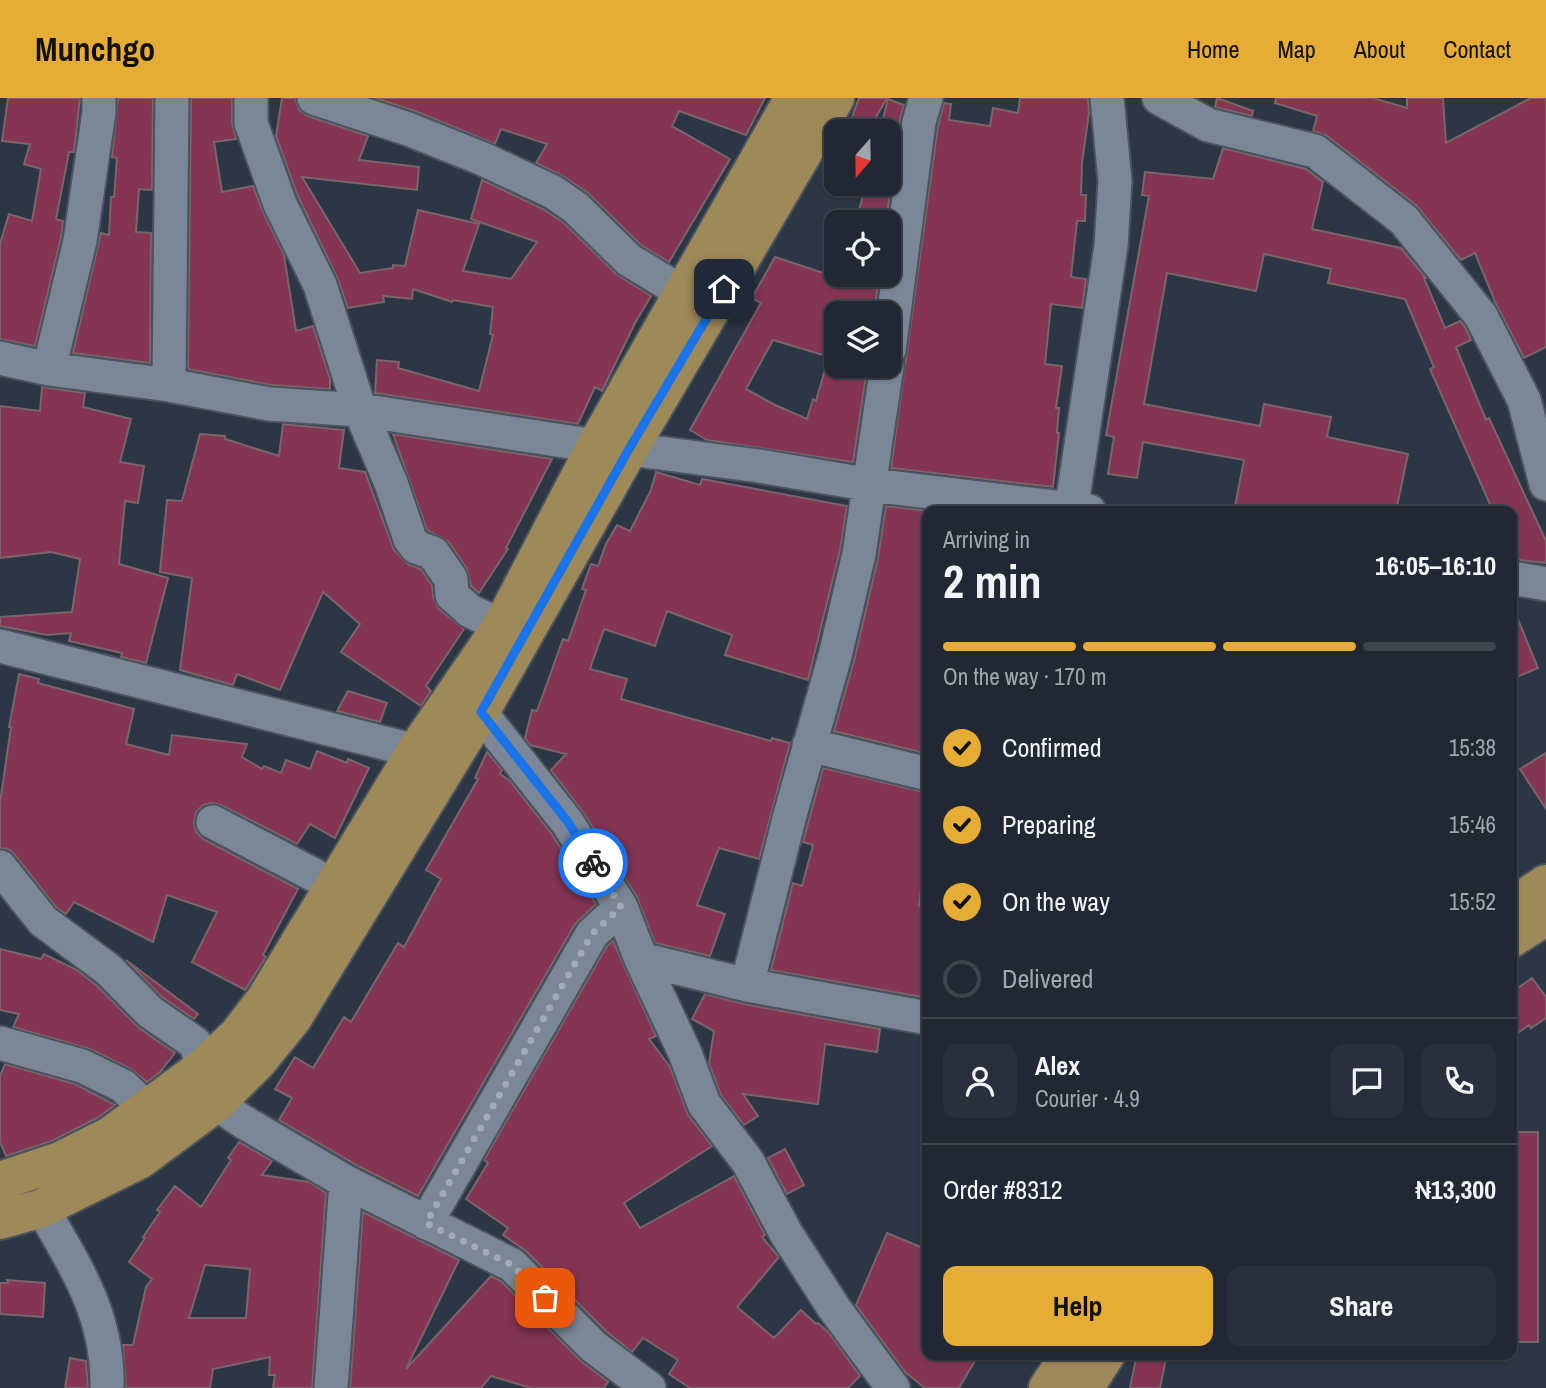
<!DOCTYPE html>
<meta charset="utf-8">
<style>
:root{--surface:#212833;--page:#29303b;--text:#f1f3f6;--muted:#a2a6ac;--line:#3e444e;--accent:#e6ad36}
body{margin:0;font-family:"Archivo Narrow",sans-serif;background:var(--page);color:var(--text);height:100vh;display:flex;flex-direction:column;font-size:26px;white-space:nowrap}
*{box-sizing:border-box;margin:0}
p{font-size:23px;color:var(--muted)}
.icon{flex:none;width:38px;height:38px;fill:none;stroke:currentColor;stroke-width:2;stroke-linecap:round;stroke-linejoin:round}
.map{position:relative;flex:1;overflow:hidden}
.drawer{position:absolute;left:922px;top:408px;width:595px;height:854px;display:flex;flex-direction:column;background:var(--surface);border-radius:14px;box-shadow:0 2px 5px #0004,0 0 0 2px var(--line)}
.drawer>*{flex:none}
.needle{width:46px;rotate:200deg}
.buttons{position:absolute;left:824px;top:21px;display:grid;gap:14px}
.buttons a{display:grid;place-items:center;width:77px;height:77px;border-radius:14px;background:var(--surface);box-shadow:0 2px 5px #0004,0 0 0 2px var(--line);font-size:35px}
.pin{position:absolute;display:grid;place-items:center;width:60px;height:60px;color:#fff;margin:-30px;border-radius:14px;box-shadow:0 4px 10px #0006}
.courier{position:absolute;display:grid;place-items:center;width:70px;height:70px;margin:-35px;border:5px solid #1a73e8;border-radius:50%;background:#fff;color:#222;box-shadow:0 2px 9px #0007}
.headline em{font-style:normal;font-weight:700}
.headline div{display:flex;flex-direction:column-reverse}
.headline{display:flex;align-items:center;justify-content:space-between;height:119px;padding:0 21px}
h1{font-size:46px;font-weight:700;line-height:52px}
.bar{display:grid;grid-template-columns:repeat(4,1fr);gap:10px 7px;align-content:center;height:84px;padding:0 21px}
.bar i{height:9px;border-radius:5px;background:var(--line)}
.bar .selected{background:var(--accent)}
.bar p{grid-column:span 4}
.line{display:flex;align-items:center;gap:18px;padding:0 21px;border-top:2px solid var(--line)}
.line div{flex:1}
.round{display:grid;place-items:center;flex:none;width:74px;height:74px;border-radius:14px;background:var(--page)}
ol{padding:0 21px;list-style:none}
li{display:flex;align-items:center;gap:21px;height:77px}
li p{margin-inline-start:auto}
li .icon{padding:7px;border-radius:50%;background:var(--accent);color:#111;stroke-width:4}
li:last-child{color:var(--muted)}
li i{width:38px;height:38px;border:4px solid var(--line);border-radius:50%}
.cta{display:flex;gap:14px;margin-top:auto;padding:14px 21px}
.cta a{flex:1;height:80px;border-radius:14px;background:var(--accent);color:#111;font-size:28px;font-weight:700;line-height:80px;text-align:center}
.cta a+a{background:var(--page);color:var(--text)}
header{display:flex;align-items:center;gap:42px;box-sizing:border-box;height:98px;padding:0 35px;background:var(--accent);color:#111}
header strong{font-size:33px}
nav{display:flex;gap:38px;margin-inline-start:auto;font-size:24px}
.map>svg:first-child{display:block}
.building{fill:#843554;stroke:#7a656b;stroke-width:2;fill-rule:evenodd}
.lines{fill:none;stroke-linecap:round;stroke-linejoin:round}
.minor-casing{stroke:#4a535e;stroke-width:37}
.major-casing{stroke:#4a535e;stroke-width:42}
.minor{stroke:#7b8797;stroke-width:33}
.major{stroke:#9e8959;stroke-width:38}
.done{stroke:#a2aab5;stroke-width:7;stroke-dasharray:0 12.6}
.route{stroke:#1a73e8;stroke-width:9}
</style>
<header>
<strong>Munchgo</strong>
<nav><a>Home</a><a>Map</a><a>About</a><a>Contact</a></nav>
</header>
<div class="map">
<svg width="1546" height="1290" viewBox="0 0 1546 1290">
<rect width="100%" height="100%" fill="#2c3644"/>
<path class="building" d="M8 0H80L74 54H69L56 121 63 123 61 139 35 248 0 241V146L9 116 32 123 41 71 24 66 30 46 2 43Z
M118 0H153L152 92 139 91 136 134 151 135 150 265 73 255 101 135 109 137 111 99H114L117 60 112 59Z
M191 0H232V25L236 41 214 44 222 94 253 88 263 114 284 157 296 233 313 228 330 281V291L271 287 188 271Z
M282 0H295L299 12 308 18 368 38 359 62 419 69 417 92 302 79 360 175 393 170V167L405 168 418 112 479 126 463 173 511 181 537 144 471 121 482 82 543 111 564 125 616 176 651 198 635 225 602 293 595 289 578 326 375 295 377 262 399 264 398 270 479 293 493 237 490 236 493 209 453 202 452 204 413 191 412 201 383 198 384 204 348 210 337 179 298 98 276 38Z
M375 0H765L746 37 679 13 672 28 730 61 669 164 641 147 587 94 561 77 536 65 547 46 501 31 495 46 415 13Z
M859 0H887L868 33H847Z
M1020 0H1088L1089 15 1082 65 1081 97H1086L1085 123H1077L1071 179 1086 181 1082 210 1051 206 1045 266 1062 268 1056 310H1059L1057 335H1059L1053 389 891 370 938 28 944 5 951 6 949 22 990 28 993 10 1018 15Z
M1217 0 1253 13 1252 18 1215 9Z
M1276 0H1373L1407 10V0H1443L1446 45 1531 0H1546V249L1524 260 1496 206 1475 155 1461 162 1416 107 1327 38 1313 33 1317 18 1275 5Z
M888 1 904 7 900 21 886 124H856L866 86H889V33H880Z
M1223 50 1306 71 1323 84 1312 131 1401 150 1426 180H1424L1445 230 1460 223 1465 229 1471 242 1456 249 1486 322 1489 320 1546 443V465L1512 461V413H1493L1430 271 1434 269 1405 201 1328 185 1331 171 1264 156 1256 193 1167 175 1144 306 1260 328 1264 306 1331 319 1327 339 1408 356 1396 413H1234L1244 362 1143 344 1137 380 1108 376 1114 339 1106 337 1149 98 1142 97 1145 74 1213 81Z
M775 159 866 189 867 177H879L874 215H836V261L773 242 746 291 775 307 807 321 813 301 816 303 828 261 836 263V268H854L867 271 853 364 707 342 690 332 761 205 752 200Z
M42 289 85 295 83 309 131 321 120 364 144 368 138 405 125 403 119 466 168 480 146 565 121 559 122 555 69 543 71 535 47 537 0 528V519L72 514 80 461 51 454 0 460V308L40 313Z
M283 326 344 332 339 370 365 374 394 452 409 467 421 471 432 488 433 499 439 511 464 531 426 588 431 593 421 608 341 554 360 526 323 494 280 592 237 576 233 587 180 572 192 480 160 474 167 402 182 403 200 336 225 338V341L279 358Z
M393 336 552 361 506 450 508 451 479 495 471 488 467 471 449 444 427 432Z
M656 374 700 387 702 381 847 408 840 452 808 582 725 557 732 537 667 513 655 548 604 531 590 571 627 581 621 601 771 643 772 640 790 645 759 761 719 750 697 807 725 816 710 858 655 845 637 799 583 714 551 672 566 656 530 647 525 640 532 612 537 613 563 541 568 543 586 492 582 491 591 466 598 468 606 446 617 427 630 433 651 392Z
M886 408 928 413V656L834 633 854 563 878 460Z
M1512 507 1538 570 1512 581Z
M19 576 39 581 38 585 134 611 126 646 169 657 172 637 247 646 242 659 262 671 264 668 281 675 286 662 310 671 317 653 347 665 348 661 369 670 335 740 310 726 297 746 221 707 212 705 203 707 196 714 194 725 196 734 203 741 298 791 263 857 266 859 245 892 192 864 217 814 167 797 153 844 74 804 66 816 56 809 15 757 8 751 0 750V705L11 629H9Z
M348 593 387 605 380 624 337 613Z
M487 654 502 672 500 676 509 682 551 735 596 806 575 826 418 1098 360 1069 279 1022 292 1000 275 991 295 959 313 970 344 919 351 924 398 845 404 849 441 781 426 772 478 681 475 680Z
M1546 655V711L1520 671Z
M823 670 928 695V732L919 808 928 810V845L922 873 928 874V900L771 872 793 785 802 788 813 747 803 744Z
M613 843 656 938 649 941 670 969 688 1017 712 1048 624 1105 640 1130 734 1078 765 1137 762 1139 779 1159 737 1209 774 1240 801 1212 816 1226 818 1225 829 1235 860 1278 848 1290H690L669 1276 678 1262 643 1240 632 1254 607 1234 526 1153 503 1137 508 1130 466 1101 488 1065 484 1062 607 848Z
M0 851 41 861 44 856 77 872 96 887 139 930 175 955 160 974 147 984 131 971 90 951 13 929 19 916 0 912Z
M126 862 198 916 194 921 162 899Z
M1532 880 1546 899V920L1531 930 1529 927 1512 939V894Z
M705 896 744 906 880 931 877 954 825 946 818 1006 743 996 758 1018 744 1027 721 997 709 965 714 933 692 921Z
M5 966 75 986 115 1007 99 1019 52 1043 6 1058 0 1044V978Z
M1515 1034H1538V1244H1512V1098H1516Z
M239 1044 272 1063 262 1077 309 1084 326 1095 312 1290H273L275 1277H269L270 1259 213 1271 210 1290H126L123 1247H133L146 1189 152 1181 129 1164 145 1140 143 1139 160 1114 157 1112 175 1088 201 1109 231 1062 228 1060ZM205 1167 250 1171 246 1220H189Z
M785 1051 804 1087 787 1096 768 1060Z
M363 1114 459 1162 406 1271 491 1178 501 1183 581 1263 608 1284 604 1290H531L491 1278 481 1290H350Z
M887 1135 928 1152V1256H979L959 1290H925L905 1274 856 1207Z
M7 1182 45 1185 43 1219 0 1216V1185H8Z
M1137 1256H1167L1160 1290H1130Z
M70 1260 86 1263 88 1290H65Z"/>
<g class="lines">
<g class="minor-casing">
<path id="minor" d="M251 0V25L280 106 320 187 360 312 391 385 410 441 416 449 433 455 451 481 452 497 470 513 502 528
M314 0 408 31 483 61 553 94 576 110 629 162 685 196
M1159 0 1208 27 1315 53 1404 122 1481 218 1524 302 1546 386
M889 252 919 24 926 0
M0 260 49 271 169 287 269 306 360 312 596 348
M49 271 80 143 99 14V0
M169 287 172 0
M629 351 759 368 871 387 1089 413
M1071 413 1111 148 1115 83 1107 0
M1512 480 1546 486
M0 548 416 653
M480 614 567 724 621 809 641 861 685 955 704 1006 748 1064 787 1137 834 1210 893 1290
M809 647 928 676
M213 724 335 788
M0 769 43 823 109 872 150 914 195 945 204 969
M641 861 747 887 928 920
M747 887 790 717 835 558 859 456 887 268
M0 945 82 968 123 988 147 1011
M216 1005 242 1023 346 1084 512 1167 594 1249 649 1290
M42 1110C76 1170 109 1218 107 1290
M426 1125 592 836 621 809
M331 1290 346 1084"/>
</g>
<g class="major-casing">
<path id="major" d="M1512 809 1546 786
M1512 840 1546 818
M0 1083 60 1063 110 1038 204 969 238 937 265 902 416 653 502 528 596 348 794 0
M0 1122 42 1110 139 1062 216 1005 257 964 292 921 480 614 629 351 835 0
M1048 1290 1071 1256
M1084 1290 1106 1256"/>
</g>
<use href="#minor" class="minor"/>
<use href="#major" class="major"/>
</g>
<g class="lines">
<path class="done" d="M545 1200 512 1167 426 1125 592 836 621 809 593 765"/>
<path class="route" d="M593 765 568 724 481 614 629 351 724 191"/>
</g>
</svg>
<div class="buttons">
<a><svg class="needle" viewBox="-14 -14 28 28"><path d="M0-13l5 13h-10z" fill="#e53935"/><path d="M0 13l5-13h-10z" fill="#a2a6ac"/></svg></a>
<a><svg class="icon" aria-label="locate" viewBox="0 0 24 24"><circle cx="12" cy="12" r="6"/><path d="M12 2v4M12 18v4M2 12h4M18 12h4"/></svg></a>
<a><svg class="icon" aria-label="layers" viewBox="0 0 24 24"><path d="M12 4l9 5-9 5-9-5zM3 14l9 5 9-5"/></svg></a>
</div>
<div class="pin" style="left:545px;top:1200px;background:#ea580c"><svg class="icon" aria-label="bag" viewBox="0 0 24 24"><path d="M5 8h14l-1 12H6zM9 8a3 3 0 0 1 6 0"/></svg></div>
<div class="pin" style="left:724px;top:191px;background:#1f2937"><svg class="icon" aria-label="home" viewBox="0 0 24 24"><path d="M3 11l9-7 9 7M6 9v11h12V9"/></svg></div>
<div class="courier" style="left:593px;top:765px"><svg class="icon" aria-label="bike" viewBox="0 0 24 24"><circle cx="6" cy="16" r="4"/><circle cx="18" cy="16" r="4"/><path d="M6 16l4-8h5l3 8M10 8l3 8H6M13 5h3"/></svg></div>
<section class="drawer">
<div class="headline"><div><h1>2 min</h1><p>Arriving in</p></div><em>16:05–16:10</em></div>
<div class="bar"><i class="selected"></i><i class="selected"></i><i class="selected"></i><i></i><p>On the way · 170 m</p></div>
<ol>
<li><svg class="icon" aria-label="check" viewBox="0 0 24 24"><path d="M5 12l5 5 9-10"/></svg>Confirmed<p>15:38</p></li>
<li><svg class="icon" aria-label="check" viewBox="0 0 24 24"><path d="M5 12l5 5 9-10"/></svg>Preparing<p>15:46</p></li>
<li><svg class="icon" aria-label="check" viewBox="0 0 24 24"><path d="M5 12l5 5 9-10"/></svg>On the way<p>15:52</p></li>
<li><i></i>Delivered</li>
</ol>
<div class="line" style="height:126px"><a class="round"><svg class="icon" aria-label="person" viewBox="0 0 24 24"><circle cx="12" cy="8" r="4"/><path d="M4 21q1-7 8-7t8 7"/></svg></a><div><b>Alex</b><p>Courier · 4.9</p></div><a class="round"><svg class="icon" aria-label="chat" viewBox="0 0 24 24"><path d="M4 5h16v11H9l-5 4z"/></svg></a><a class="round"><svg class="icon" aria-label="phone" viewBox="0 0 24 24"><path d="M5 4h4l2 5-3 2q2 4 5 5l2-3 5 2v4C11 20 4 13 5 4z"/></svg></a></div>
<div class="line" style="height:91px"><div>Order #8312</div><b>₦13,300</b></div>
<div class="cta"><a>Help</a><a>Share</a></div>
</section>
</div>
